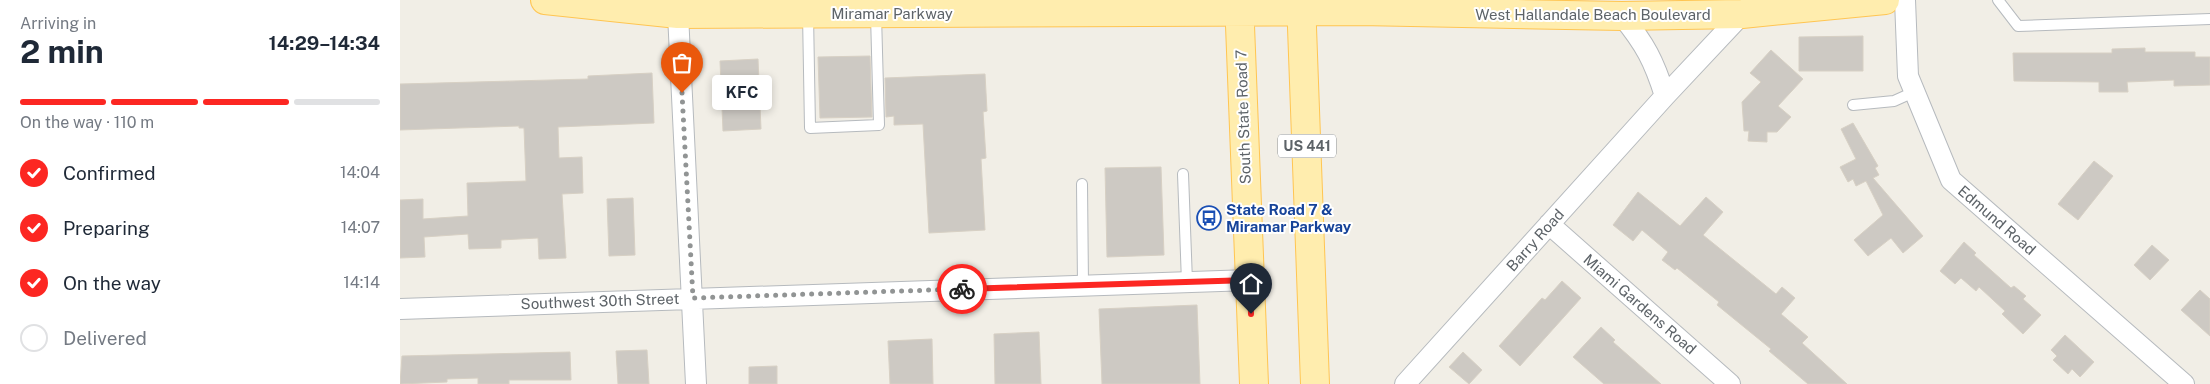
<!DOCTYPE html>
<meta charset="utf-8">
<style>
:root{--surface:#fff;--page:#f6f6f7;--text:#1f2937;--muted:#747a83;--line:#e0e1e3;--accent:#fc2722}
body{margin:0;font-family:"Public Sans",sans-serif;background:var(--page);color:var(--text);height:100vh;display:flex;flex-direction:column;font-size:19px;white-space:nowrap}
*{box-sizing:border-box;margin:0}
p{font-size:16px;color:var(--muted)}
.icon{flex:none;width:28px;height:28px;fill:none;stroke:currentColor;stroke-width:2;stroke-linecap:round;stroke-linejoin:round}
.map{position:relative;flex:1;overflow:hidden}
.panel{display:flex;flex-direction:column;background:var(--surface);width:400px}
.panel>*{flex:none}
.pin{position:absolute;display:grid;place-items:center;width:42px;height:42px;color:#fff;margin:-51px -21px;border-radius:50% 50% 50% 0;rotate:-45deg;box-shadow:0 0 5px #0007}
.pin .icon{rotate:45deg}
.courier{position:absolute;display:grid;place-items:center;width:50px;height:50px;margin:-25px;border:4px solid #fc2722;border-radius:50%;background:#fff;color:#222;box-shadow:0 1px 6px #0007}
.bubble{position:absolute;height:35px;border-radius:5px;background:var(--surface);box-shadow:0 2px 8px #0003;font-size:16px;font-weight:700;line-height:35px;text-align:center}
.overview em{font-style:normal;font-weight:700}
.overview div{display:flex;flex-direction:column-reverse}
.overview{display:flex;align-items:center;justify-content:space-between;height:85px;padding:0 20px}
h1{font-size:32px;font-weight:700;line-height:38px}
.bar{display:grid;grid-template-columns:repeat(4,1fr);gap:8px 5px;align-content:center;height:60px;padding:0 20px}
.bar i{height:6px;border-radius:4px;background:var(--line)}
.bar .on{background:var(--accent)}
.bar p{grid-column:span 4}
ol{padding:0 20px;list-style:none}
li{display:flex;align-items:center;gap:15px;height:55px}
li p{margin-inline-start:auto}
li .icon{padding:5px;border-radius:50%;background:var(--accent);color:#fff;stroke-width:4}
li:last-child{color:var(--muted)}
li i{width:28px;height:28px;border:2px solid var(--line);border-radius:50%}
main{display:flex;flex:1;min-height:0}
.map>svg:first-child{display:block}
.building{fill:#cdc9c3;stroke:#d7d0c4}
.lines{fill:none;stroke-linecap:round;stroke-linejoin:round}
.service-casing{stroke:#b6babe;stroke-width:12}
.minor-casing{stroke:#b6babe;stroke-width:22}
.primary-casing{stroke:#ffc552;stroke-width:30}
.service{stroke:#fff;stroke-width:10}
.minor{stroke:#fff;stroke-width:20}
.primary{stroke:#ffedae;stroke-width:28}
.done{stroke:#919494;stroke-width:5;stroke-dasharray:0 9}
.route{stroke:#fc2722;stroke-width:6}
.labels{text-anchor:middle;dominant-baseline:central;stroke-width:4;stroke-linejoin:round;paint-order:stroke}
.shield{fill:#fff;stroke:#8e9295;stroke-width:1}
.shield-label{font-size:14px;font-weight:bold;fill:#5d6368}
.street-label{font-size:15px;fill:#5d6368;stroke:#fff}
.transit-label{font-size:15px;font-weight:bold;fill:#164399;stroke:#fff;text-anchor:start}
</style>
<main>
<section class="panel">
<div class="overview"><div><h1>2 min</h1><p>Arriving in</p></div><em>14:29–14:34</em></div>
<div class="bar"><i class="on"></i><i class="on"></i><i class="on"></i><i></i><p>On the way · 110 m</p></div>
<ol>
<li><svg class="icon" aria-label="check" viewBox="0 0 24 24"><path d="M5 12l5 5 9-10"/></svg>Confirmed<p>14:04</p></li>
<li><svg class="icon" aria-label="check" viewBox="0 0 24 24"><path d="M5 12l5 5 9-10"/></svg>Preparing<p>14:07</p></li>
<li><svg class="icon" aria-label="check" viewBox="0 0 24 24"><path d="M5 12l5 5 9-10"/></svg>On the way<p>14:14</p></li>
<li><i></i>Delivered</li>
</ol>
</section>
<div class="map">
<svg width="1810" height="384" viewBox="0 0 1810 384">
<rect width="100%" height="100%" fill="#f1eee6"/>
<path class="building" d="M1463 36V71H1399V37Z
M1745 48V52H1795V57H1810V85L1774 86V80L1727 82 1728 92H1699V82L1614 81 1613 53H1712V49Z
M1371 50 1403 79 1378 106 1391 117 1377 132H1367V142L1348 141 1349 131H1344L1342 102 1361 82 1350 73Z
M470 56 472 117 420 118 418 57Z
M358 59 361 129 323 131 320 61Z
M252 73 254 123 158 127 159 158 182 157 183 193 162 194 166 258 139 259 138 238 101 240V248L69 249 68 234 24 237 25 257 0 258V200L23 199V219L68 216 67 183 126 181 124 128H119V126L0 130V84L188 79V76Z
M585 74 587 111 583 112 586 158 581 159 585 230 529 233 523 124 494 125V116L486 117 485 78Z
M1453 123 1478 166 1475 168 1479 175 1473 178 1523 236 1503 253 1491 238 1468 256 1454 240 1483 215 1466 181 1456 186 1453 179 1448 182 1440 167 1456 159 1441 129Z
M1694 161 1713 176 1678 220 1658 204Z
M761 167 764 255 707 257 705 168Z
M1238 192 1280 226 1306 197 1323 212 1303 235 1376 294 1382 287 1395 298 1381 314 1408 337 1402 343 1447 384H1408L1369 351 1371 349 1317 305 1319 302 1277 268 1275 270 1262 260 1268 252 1242 230 1233 241 1213 225Z
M233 198 235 255 209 256 207 199Z
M1564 242 1576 253 1574 255 1611 288 1614 286 1626 296 1623 299 1641 315 1623 334 1602 314 1605 311 1579 287 1576 291 1561 278 1555 284 1540 271Z
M1752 245 1769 260 1750 280 1734 265Z
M1162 281 1181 298 1120 366 1099 346 1142 298 1145 300Z
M1800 290 1810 299V336L1781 310Z
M797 305 800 384H702L699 309Z
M1201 327 1215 340 1213 342 1261 384H1204L1173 357Z
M639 332 641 384H595L594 334Z
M1665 335 1694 362 1680 377 1672 369 1668 374 1653 360 1657 356 1651 350Z
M532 339 533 384H490L488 341Z
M247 350 249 384H218L216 351Z
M170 352 171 380H109V384H78V378L47 379V382L0 384 2 356Z
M1063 352 1082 370 1069 384 1049 367Z
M377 366V384H349V367Z"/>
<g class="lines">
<g class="service-casing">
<path id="service" d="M1598 0 1618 26 1810 19
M408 14 410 128 479 125 476 15
M1453 105 1494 101 1514 92
M783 174 787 282
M682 184 683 285"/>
</g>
<g class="minor-casing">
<path id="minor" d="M1505 0 1508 76 1551 180 1784 384
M278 14 296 384
M1222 16C1245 44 1254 61 1265 96
M1149 224 1330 384
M0 309 850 280
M1005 384 1265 96 1342 14"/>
</g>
<g class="primary-casing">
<path id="primary" d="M145 0 278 14 960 11 1222 16 1342 14 1485 0
M839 0 854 384
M901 0 915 384"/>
</g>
<use href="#service" class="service"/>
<use href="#minor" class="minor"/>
<use href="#primary" class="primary"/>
</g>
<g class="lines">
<path class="done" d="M282 93 293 298 562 289"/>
<path class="route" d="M562 289 850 280 851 314"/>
</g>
<defs>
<g id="bus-ring" transform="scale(1.25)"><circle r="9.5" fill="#fff" stroke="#1a4fb4" stroke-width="1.5"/><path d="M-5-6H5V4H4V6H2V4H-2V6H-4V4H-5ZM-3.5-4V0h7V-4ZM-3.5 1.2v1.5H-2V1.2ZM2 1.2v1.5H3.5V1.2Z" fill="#1a4fb4"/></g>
</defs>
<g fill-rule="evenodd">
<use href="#bus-ring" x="809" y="218"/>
</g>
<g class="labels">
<rect class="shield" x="878" y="134.5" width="58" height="23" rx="4"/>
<g class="shield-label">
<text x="907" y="146">US 441</text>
</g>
<g class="street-label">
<text x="492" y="13">Miramar Parkway</text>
<text x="1193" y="14">West Hallandale Beach Boulevard</text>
<text transform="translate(843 117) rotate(-92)">South State Road 7</text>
<text transform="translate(1597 220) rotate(41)">Edmund Road</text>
<text transform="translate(1135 240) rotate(-48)">Barry Road</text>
<text transform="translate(200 301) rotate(-2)">Southwest 30th Street</text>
<text transform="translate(1240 304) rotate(41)">Miami Gardens Road</text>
</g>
<g class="transit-label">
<text x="826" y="209">State Road 7 &amp;<tspan x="826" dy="17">Miramar Parkway</tspan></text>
</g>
</g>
</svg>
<div class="pin" style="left:282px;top:93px;background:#ea580c"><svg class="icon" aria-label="bag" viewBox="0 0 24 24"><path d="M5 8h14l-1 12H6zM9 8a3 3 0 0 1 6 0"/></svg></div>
<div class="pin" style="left:851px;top:314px;background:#1f2937"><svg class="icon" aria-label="home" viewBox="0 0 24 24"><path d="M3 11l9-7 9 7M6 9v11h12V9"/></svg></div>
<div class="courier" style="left:562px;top:289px"><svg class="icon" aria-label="bike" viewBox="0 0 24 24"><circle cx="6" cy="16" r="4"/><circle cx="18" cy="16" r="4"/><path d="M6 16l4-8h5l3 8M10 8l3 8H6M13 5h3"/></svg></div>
<div class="bubble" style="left:312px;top:75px;width:60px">KFC</div>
</div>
</main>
